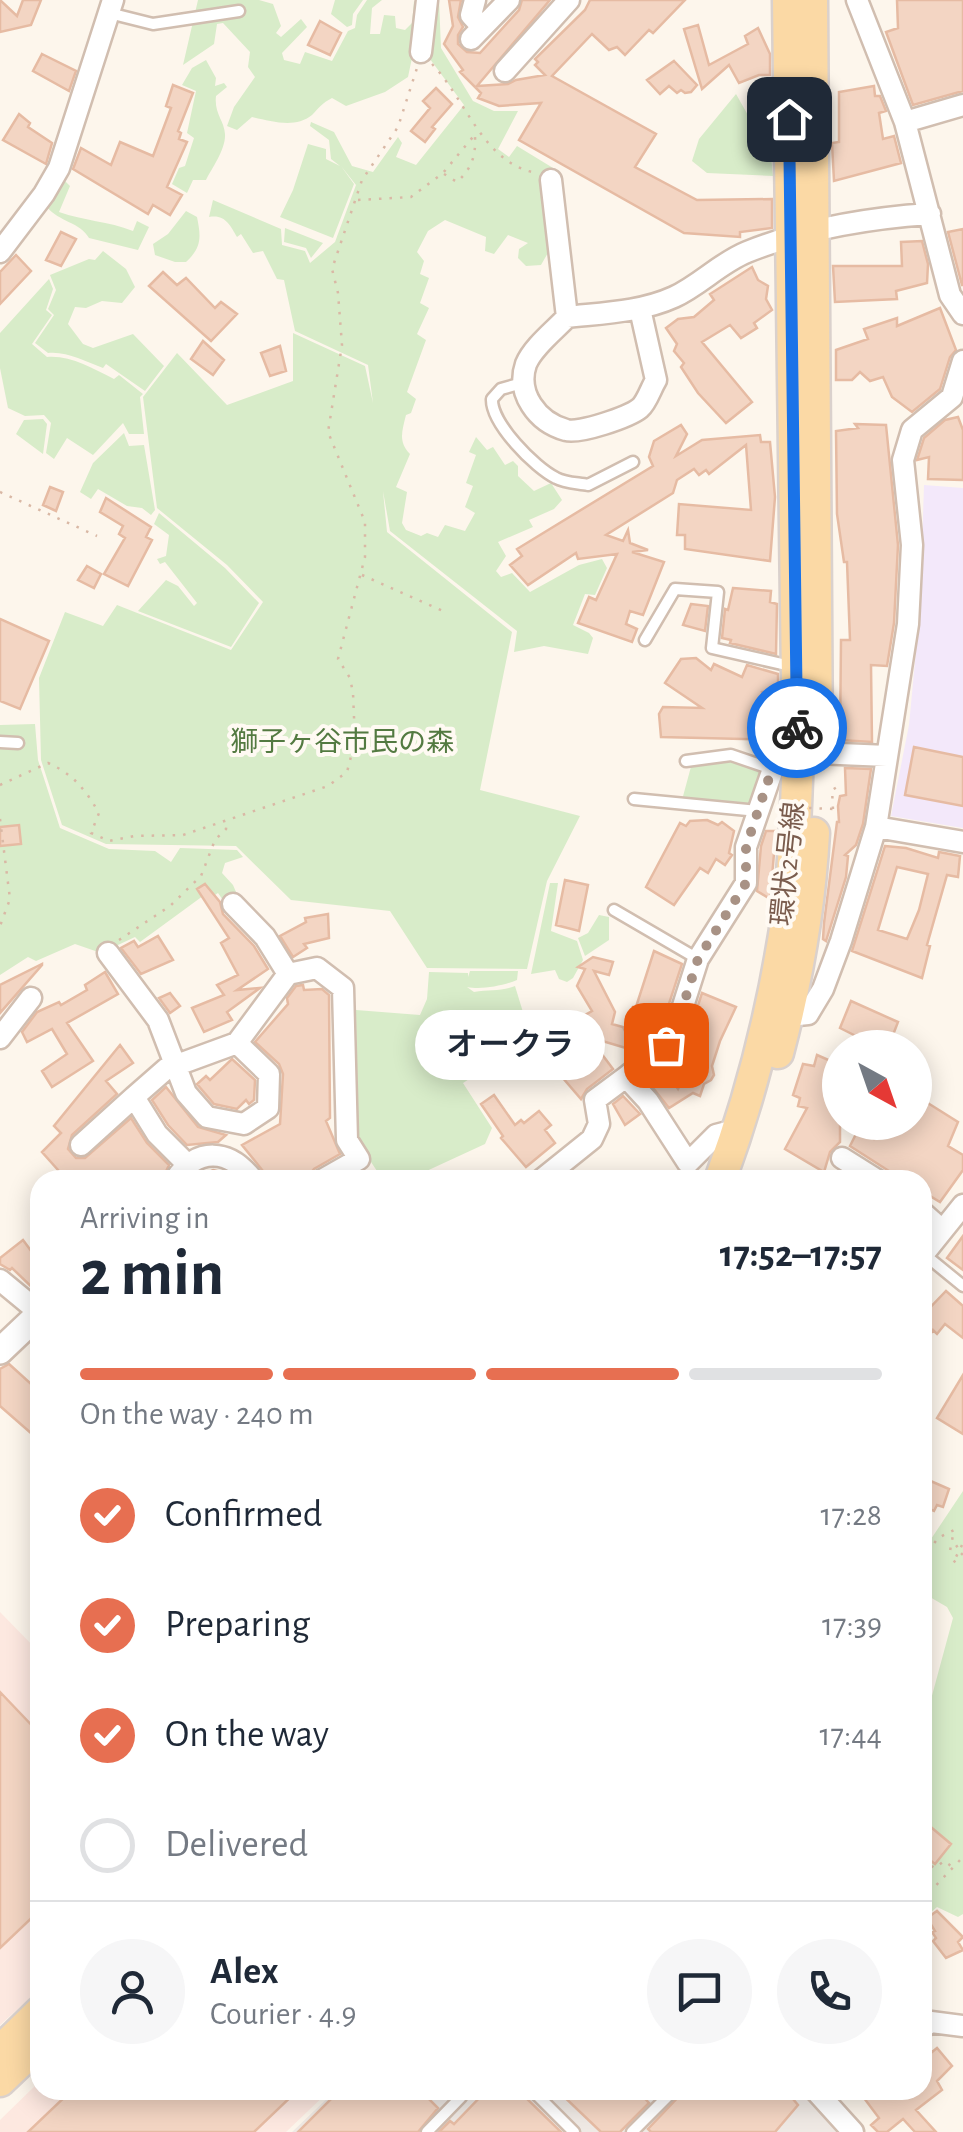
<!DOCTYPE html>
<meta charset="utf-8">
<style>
:root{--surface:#fff;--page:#f6f6f7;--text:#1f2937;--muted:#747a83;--line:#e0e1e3;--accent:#e76f51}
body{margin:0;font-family:"Alegreya Sans","Noto Sans JP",sans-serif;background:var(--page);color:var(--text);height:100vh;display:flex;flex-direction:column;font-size:38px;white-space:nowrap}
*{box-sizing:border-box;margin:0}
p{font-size:32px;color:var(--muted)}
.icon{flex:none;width:55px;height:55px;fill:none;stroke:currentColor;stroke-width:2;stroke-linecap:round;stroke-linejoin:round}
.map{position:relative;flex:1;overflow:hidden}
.details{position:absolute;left:30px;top:1170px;width:902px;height:930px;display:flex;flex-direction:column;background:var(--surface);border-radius:30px;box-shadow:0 5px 25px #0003}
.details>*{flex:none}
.needle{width:65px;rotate:140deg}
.controls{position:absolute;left:822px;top:1030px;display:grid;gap:20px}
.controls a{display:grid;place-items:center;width:110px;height:110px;border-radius:50%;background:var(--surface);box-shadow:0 5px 25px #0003;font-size:50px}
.pin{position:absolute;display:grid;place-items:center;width:85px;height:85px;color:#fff;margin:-42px;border-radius:20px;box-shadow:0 5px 15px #0006}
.courier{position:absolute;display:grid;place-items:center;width:100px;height:100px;margin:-50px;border:8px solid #1a73e8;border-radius:50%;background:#fff;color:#222;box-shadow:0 2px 12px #0007}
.bubble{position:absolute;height:70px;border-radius:35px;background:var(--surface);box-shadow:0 5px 25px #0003;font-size:32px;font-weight:600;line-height:70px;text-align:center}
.headline em{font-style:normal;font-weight:600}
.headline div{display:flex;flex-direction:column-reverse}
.headline{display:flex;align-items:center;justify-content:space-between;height:170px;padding:0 50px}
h1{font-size:65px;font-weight:600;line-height:75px}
.bar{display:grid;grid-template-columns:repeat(4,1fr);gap:15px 10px;align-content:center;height:120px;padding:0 50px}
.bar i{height:12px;border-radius:8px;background:var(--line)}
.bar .current{background:var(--accent)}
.bar p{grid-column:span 4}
.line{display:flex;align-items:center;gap:25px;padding:0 50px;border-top:2px solid var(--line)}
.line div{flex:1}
.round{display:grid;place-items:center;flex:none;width:105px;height:105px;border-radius:52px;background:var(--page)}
ol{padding:0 50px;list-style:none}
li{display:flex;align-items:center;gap:30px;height:110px}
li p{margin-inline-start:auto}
li .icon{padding:10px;border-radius:50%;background:var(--accent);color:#fff;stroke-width:4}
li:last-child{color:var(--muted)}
li i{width:55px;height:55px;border:5px solid var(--line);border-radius:50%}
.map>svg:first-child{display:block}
.commercial{fill:#fde8e0}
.industrial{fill:#efe9e4}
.education{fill:#f3e8fa}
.green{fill:#d8ecc9}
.building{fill:#f3d5c3;stroke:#e6bba3;stroke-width:2.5;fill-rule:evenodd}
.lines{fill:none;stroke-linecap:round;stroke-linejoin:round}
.service-casing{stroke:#d1beb0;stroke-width:15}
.minor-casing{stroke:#d1beb0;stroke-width:25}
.tertiary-casing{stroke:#d1beb0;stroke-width:30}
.primary-casing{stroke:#dad1cd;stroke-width:35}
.path{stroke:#d9b8a5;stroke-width:2.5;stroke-dasharray:2.5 8;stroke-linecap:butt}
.service{stroke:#fff;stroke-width:10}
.minor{stroke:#fff;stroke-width:20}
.tertiary{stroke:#fff;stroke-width:25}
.primary{stroke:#fbd9a5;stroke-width:30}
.path-bridge{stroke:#d9b8a5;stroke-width:2.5;stroke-dasharray:2.5 8;stroke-linecap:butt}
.done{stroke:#a89285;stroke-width:10;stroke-dasharray:0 18}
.route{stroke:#1a73e8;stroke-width:12}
.labels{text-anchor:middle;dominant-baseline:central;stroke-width:8;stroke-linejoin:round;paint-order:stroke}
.park-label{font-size:28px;fill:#537a41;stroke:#fffaf3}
.street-label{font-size:28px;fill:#7a5c4d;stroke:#fffaf3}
</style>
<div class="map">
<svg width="963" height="2132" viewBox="0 0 963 2132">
<rect width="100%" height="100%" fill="#fdf6ec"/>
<path class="commercial" d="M0 1612 40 1653V1989L0 2025Z
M40 2081V2090H330L286 2132H0V2120Z"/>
<path class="industrial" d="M336 2090H809L813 2095 812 2103 838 2132H292Z"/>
<path class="education" d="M924 485 963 488V828L891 816 909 725 920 609Z"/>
<path class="green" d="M198 0H259L273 4 281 26 276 33 281 37 301 19 307 27 282 53 284 60 300 64 305 52 332 61 348 31 355 28 357 15 367 0H382L372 8 370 34H380L384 15 395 16 396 28 405 30 412 23 414 1 423 5 408 77 385 92 346 106 332 98C322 103 319 108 312 115 295 129 271 121 252 117L237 130 227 126 234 107 255 77 248 67 250 52 223 23 217 24 214 44 183 65Z
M335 0H363L353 14 352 25 347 27 331 14Z
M433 0H439L441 48 473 101 494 111H518L498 149 509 157 517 146 558 171 553 252 549 251 541 265 526 266 518 258 519 249 528 243 508 235 494 254 485 251 486 237 445 220 428 231 417 252 424 261 420 274 429 278 420 303 429 308 417 334 426 340 407 392 416 399 411 413 406 415C402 431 398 442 410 454L396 487 407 492 402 523 406 530 421 536 427 533 438 537 445 525 465 531 475 513 465 507 473 486 466 483 476 455 469 452 476 437 487 450 493 447 505 465 513 461 518 466V476L534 491 551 483 562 500 554 509 529 520 533 527 498 542 506 556 496 571 501 577 512 573 530 592 579 565 602 559 607 568 595 595 585 594 573 625 589 633 593 638 588 654 544 646 514 652 517 631 390 531 383 491 387 532 512 632 480 790 580 816 547 881 527 969 427 968 390 911 291 900 236 846 106 844 62 825 41 760 39 678 65 612 103 626 117 605 231 650 263 602 227 565 157 508 143 397 177 353 227 405 293 381V333L365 366 373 403 368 365 295 331 284 280 277 279 263 251 253 253 241 234 237 237C230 225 225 214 209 217L213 200 281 229 282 245 305 251 310 263 335 242 356 185 341 166 354 184 333 238 280 217 293 190 308 144 326 149V159L340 166 331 159 329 140 310 126 311 122 334 132 352 166 373 172 398 137 402 143 396 157 416 165 464 105 427 55Z
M206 60 216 78 215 86 224 83 227 87 216 96C214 114 224 120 225 134 226 149 212 168 206 180H193L187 193 172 184 179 168 185 166 194 138 187 133 196 91 182 85 192 68Z
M736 94 771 156 773 176 707 173 692 161 699 139Z
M64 180 70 186 59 212C84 221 108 221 133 231L137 221 149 227 138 250 89 238C80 222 59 222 47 207L55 186Z
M186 211 197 217C201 237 202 247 186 262H175L155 255 153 244 168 234Z
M285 228 323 243 311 258 306 248 284 242Z
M103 251 126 269 135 287 122 303 102 301 86 308 75 307 68 324 83 344 93 348 133 334 164 366 145 391 106 364 103 368C85 361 66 351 48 353L35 343 54 315 48 309 56 290 50 275 89 259 95 260Z
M49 279 53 289 46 310 52 315 32 344 47 357C70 355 92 368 114 379L119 375 143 394 140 397 144 434H129L123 423 93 455 67 438 54 459 46 453 51 423 44 415 25 416 8 408 0 368V333Z
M43 419 47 424 43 454 16 434 24 420Z
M124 433 129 446 144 445 155 510 151 515 142 508 127 506 98 489 91 499 80 492 93 463Z
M159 513 225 568 259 603 231 647 138 611 166 580 178 586 194 606 197 603 165 562 160 564 157 559 166 556 169 535 154 524Z
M35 724 38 760 60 828 109 849 155 851 171 862 180 848 237 850 243 857 225 863 222 873 233 885 239 899 227 906 218 893 212 897 207 893 140 942 135 937 101 953 75 944 36 961 28 957 0 975V725Z
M731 758 769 771 757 807 682 800 692 763Z
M550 883H558L551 931 577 941 583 960 573 978 567 982 559 979 555 970 531 974Z
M599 915 609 917V940L585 956 578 938 588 933Z
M470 971H518L517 980C503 986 481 990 467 987L474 992C489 989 501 992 515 986L526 1022 472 1053 485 1069 463 1083 492 1128 485 1144 407 1180H383L357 1141 356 1010 420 1015 427 999 429 972 468 973V977Z
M963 1491V1914L958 1917 937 1907 923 1919V1755L929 1727 927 1714 953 1618 947 1607 923 1593V1551Z"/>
<path class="building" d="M0 0 17 16 23 0H41L31 25 0 32Z
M449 0H461L458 17 463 27 458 35V44L467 52 480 53 519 10 522 0H550L477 86 508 84 516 80 545 75 535 65 538 62 535 59 585 10 590 0H685L653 33 649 30 625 55 617 47 609 50 592 34 552 76 656 134 635 167 697 200 772 199V228L740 232V237L684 233 519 140 541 103 499 106 478 98 481 93 460 72 463 70 444 44 453 26Z
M897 0H963V91L913 105 886 32 898 28Z
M320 21 341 33 330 55 308 45Z
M698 25 709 65 748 44 745 36 758 28 770 54V75H759L739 83 729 65 702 89 684 29Z
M42 54 76 71 69 91 33 71Z
M674 61 697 85 691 92 685 93 681 90 677 93 669 86 660 94 647 80Z
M173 85 193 93 178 131 181 133 179 139 187 142 167 187 182 195 170 215 153 205 148 214 73 169 81 148 111 165 120 142 153 156 171 108 166 106Z
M874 86 875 96H880L886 111 879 113 883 139 894 136 901 163 834 181 832 143 839 142V92Z
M436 88 452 104 432 127 435 129 425 142 411 131 430 108 423 101Z
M19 114 30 123 28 127 52 143 46 164 3 140Z
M963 229V285H962L948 232Z
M61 232 76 239 61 266 46 260Z
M922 241 928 264 927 283 896 291 897 299 835 302 833 266H902L901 242Z
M16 255 31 271 0 304V272Z
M752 267 758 280 768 286 766 299 772 310 754 323 757 328 741 338 730 325 702 342 752 402 726 423 698 393 681 367 684 363 674 351 677 344 666 328 678 319 694 317 714 300 710 294Z
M163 272 177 285 186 278 215 308 221 302 237 314 211 341 149 286Z
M940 308 956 350 950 357 940 389 912 412 892 397 883 377 870 381 860 372 852 380H836V350L868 339 864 329 897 318V326Z
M203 341 224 360 213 375 191 359Z
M280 346 286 371 270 376 261 353Z
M958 417 963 430V480L928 479 929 457 917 460 924 438 945 420Z
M855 424 886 425 898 545 894 623 887 666 871 665 872 742 840 740 841 640H850L847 562H844L837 514 836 431 858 428Z
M681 425 687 434 676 456 702 440 760 435 761 442H770L775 497 770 561 685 549V535H677L679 504 751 510 746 445 709 474 706 470 699 475 694 469 677 480 673 493 606 535 623 541 628 530 630 543 648 550 632 552 664 562 643 615 630 611 626 624 637 629 632 642 578 623 589 597 596 600 617 554 578 559 576 553 528 585 510 565 522 556 517 549 653 466 649 457 654 441Z
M50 487 63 492 56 511 43 505Z
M106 498 151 527 146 537 152 540 128 586 104 574 125 538 119 534 123 526 100 512Z
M87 566 101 574 94 588 78 580Z
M733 588 771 591 770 602 777 604 776 654 730 643 731 640 722 638 725 609 728 610Z
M691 604 708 606 705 631 683 625Z
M0 619 49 641 20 709 0 701Z
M696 658 711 670 714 664 742 677 747 665 778 674V690L762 692 779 740 661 737 659 714 663 707 702 708 665 683 681 659Z
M914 747 963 757V806L905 795Z
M845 768 871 769 863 824 856 845 845 855 848 856 846 877 826 941 823 939 824 923 837 822H839L838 806 840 796 846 795Z
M707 820 718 825 722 822 734 831 729 853 732 855 725 865 716 859 708 873 700 868 674 905 646 887 680 823 686 826 690 821Z
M19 825 21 844 0 846V827Z
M766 831H776L770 899 757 891 761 846Z
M885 846 906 848 938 858 939 852 960 856 958 877 947 875 927 945 930 946 922 978 852 951ZM897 867 928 874 919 910 907 939 878 930Z
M565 880 588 885 579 931 556 925Z
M205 884 220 902 223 914 254 946 268 969 237 990 260 988 227 1012 232 1020 204 1032 192 1008 224 995 217 985 238 975 221 943 229 938 197 889Z
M328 914 329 938 304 944 307 948 293 957 280 936 306 922 305 918Z
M158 936 173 960 141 974 121 948 134 941 138 947Z
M654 951 682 964 663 1022 656 1034 637 1029 644 1040 636 1051 589 1037 613 1069 587 1089 581 1099 550 1063 586 1037 574 1033 569 1024 592 1011 577 986 585 969 578 967 593 957 613 962 609 975 594 971 615 1012 612 1024 623 1027 627 1035 633 1007H636Z
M42 964V965L0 1013V985Z
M105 972 118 994 67 1023 93 1061 52 1087 42 1071 67 1054 52 1029 27 1042 22 1032 37 1012 59 1002 61 1005 87 990 85 985Z
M303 985 304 990 322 989 329 995 330 1118 326 1121 340 1154 314 1169 306 1180H266L263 1171 242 1145 280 1124 283 1074 279 1064 255 1042 288 1004 287 998 296 986Z
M170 993 180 1006 170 1013 159 998Z
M702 993 736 1007 720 1041 712 1066 714 1075 711 1080 704 1084 700 1096 693 1093 669 1108 646 1079 662 1066 678 1089 702 1034 690 1030Z
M851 1001 898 1022 888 1048H880L840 1028Z
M120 1045 133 1063 106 1081 117 1094 72 1135 68 1149 76 1158H85L131 1118 147 1143 169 1165 162 1180H67L42 1152 61 1133 54 1126Z
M817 1055 840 1065V1142L830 1152 824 1172 785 1149 807 1108 798 1106 800 1098 793 1095 803 1064 814 1066Z
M232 1059 255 1080 254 1100 249 1104 246 1100 237 1109 214 1104 197 1084 206 1076 210 1080Z
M166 1087 198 1127 226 1135 218 1142 187 1145 168 1125 152 1100Z
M494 1095 515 1125 521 1120 524 1123 539 1111 551 1125 545 1130 555 1143 526 1167 501 1138 503 1136 481 1104Z
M915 1095 958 1122 948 1146 963 1155V1170L940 1202 922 1191V1180H903L850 1146 858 1130 874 1139 886 1131 890 1122H915Z
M623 1096 640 1114 625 1125 613 1104Z
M213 1170 224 1173 232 1180H193Z
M963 1236V1270L947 1258Z
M23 1240 40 1263V1295L12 1268 10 1270 0 1264V1258Z
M946 1291 963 1306V1338L945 1324 937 1334 933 1330 922 1347V1316Z
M9 1364 40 1392V1441L0 1406V1369Z
M963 1375V1434L937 1418Z
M926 1479 949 1489 943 1507 937 1505 934 1511 922 1506Z
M0 1692 40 1734V1910L0 1948Z
M932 1828 951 1844 935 1864 922 1854V1839Z
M937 1911 963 1937 958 1942 963 1950 946 1958 933 1941 936 1938 932 1932 935 1931 927 1918Z
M922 2042 932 2052 937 2048 952 2066 937 2081 942 2090 916 2110 936 2132H915L903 2119 887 2132H878L871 2125 879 2118 858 2090H922Z
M72 2090H298L254 2132H28Z
M340 2090H420L438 2108 418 2132H298Z
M487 2090H518L561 2132H439L450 2121 454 2124Z
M557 2090H637L649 2103 620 2132H601Z
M685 2090H800L793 2099 798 2105 775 2132H651L648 2129Z"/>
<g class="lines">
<g class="service-casing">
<path id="service" d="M109 13 153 24 239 11
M522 383 501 389 492 399C491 423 535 468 556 478 565 483 578 483 588 485L633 462
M645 640 675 589 718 592 712 648 795 667
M0 742 18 743
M686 761 731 755 772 769
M634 799 758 811
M614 910 698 959
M924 1254 963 1286
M532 2090 574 2132
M427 2132 461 2097 455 2090
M632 2132 674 2090"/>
</g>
<g class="minor-casing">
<path id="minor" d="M475 0 471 15 482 27
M857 0 905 122 950 295 963 314
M471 39 509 0
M421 52 427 0
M505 71 569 0
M905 122 963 105
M551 180 567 317C555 330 533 347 526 364 516 393 537 422 566 430 579 434 629 417 640 408 647 402 651 388 656 380L640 309
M0 252 44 194 59 168 113 0
M567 317C603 313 641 312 674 297 700 285 720 263 747 252 804 229 869 218 930 214
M817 753 887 756
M876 827 963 842
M233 904 265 937 288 974
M108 953 158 1020 186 1093 207 1117 244 1124 268 1108 269 1074 237 1043
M778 1022 788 1016 808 1014 823 989 841 941 876 827 908 624 912 545 903 460 912 430 952 397 963 361
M0 1038 31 998
M626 1077 666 1045 676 1028 698 959 746 883V847L775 763 798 755
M81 1145 134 1097
M842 1158 877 1180
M186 1163 157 1134 134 1097 166 1069 237 1043 288 974 317 968 343 988 347 1140 359 1159 322 1180
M175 1180C197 1147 229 1148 253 1180
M541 1180 592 1139 599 1124 595 1100 626 1077 648 1101 688 1163 716 1135 739 1129
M922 1212 942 1230
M922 1256 963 1205
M0 1280 40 1313
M922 2028 931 2022 963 2026
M815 2090 853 2132"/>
</g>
<g class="tertiary-casing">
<path id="tertiary" d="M0 1351 40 1313"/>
</g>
<g class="primary-casing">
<path id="primary" d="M812 0 817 752
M778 1053C797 981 810 908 814 833
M720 1180C753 1091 776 996 789 902 795 854 796 804 798 755L788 0
M0 2051 40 2012
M0 2081 40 2043"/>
</g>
<path class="path" d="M432 64C465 98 482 160 532 172
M444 174 457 182C471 169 476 157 475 137
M358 200 411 197 443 173 477 132
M0 492 97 536
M362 575 443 611
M0 785 48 763C73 774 85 789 99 813L91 833 109 841 135 836 183 835 328 786 347 772 355 741 353 693 350 678 338 659 365 557V522L328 432 342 345 338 293 332 269 362 180 398 127 417 68
M833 809 832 790 837 787
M0 819 10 899 0 926
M119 940 170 906 201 876 215 840 226 829 227 821
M962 1545 953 1563 963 1553
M922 1560 938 1538 954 1530 950 1551 963 1542
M922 1861 935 1868 944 1861 951 1866
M922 1900 963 1857"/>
<use href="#service" class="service"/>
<use href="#minor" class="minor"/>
<use href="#tertiary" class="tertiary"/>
<use href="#primary" class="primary"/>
<path class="path-bridge" d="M788 807 833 809"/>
</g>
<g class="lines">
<path class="done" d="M666 1045 676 1028 698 959 746 883V847L774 763 798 756 797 728"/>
<path class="route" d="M789 119 797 728"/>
</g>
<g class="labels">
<g class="park-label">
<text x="342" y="743">獅子ヶ谷市民の森</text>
</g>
<g class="street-label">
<text transform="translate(789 864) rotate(-84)">環状2号線</text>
</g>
</g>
</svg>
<div class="controls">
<a><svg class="needle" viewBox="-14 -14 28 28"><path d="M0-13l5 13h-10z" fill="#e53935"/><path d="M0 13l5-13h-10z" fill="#747a83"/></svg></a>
</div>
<div class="pin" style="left:666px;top:1045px;background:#ea580c"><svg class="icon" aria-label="bag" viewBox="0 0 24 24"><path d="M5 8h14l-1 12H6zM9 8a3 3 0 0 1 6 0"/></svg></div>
<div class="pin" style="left:789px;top:119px;background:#1f2937"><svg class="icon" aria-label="home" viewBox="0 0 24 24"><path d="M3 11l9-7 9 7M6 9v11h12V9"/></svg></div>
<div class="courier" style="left:797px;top:728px"><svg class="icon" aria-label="bike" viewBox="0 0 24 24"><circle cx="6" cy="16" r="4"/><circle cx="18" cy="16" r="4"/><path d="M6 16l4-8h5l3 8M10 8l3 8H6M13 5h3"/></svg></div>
<div class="bubble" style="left:415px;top:1010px;width:190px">オークラ</div>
<section class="details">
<div class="headline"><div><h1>2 min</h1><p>Arriving in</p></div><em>17:52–17:57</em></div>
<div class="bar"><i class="current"></i><i class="current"></i><i class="current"></i><i></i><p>On the way · 240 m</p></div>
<ol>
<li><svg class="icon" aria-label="check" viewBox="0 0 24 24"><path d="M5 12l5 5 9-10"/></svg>Confirmed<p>17:28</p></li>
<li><svg class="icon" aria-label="check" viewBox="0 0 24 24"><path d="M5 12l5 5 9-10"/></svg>Preparing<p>17:39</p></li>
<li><svg class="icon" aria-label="check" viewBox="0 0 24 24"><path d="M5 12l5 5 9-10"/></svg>On the way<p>17:44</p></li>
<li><i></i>Delivered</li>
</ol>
<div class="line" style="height:180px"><a class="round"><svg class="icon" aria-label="person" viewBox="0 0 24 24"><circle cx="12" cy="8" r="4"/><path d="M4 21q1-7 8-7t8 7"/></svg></a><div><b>Alex</b><p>Courier · 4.9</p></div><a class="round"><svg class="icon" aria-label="chat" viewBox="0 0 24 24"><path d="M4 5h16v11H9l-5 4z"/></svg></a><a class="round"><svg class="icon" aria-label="phone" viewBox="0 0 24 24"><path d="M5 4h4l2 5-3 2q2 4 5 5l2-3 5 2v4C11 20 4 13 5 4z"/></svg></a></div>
</section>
</div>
